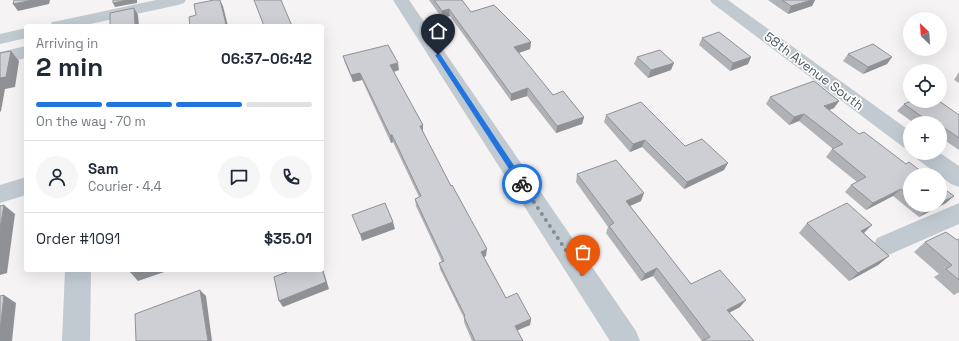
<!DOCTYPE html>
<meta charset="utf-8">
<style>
:root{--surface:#fff;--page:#f6f6f7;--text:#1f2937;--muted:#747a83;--line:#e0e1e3;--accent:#2275df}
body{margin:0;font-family:"Space Grotesk",sans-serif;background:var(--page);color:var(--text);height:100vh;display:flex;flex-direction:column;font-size:15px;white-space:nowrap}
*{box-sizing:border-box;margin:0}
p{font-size:13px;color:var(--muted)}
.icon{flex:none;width:22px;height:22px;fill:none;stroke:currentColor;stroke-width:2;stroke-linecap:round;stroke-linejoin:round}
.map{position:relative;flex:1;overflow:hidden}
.sheet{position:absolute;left:24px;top:24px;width:300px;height:248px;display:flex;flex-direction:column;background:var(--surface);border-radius:4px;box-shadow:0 4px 16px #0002}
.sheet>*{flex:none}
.needle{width:26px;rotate:335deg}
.tools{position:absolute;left:903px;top:12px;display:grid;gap:8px}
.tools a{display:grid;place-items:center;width:44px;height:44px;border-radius:50%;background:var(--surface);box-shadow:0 4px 16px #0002;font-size:20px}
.pin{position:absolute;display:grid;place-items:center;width:34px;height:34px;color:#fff;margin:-41px -17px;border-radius:50% 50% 50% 0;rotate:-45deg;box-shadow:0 0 4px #0007}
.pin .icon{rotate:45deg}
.courier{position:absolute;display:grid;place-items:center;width:40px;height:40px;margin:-20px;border:3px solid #2275df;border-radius:50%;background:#fff;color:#222;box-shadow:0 1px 5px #0007}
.head em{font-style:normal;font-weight:600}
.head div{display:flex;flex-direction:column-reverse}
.head{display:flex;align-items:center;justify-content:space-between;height:68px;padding:0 12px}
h1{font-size:26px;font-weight:600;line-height:30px}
.bar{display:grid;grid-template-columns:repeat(4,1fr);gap:6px 4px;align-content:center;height:48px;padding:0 12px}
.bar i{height:5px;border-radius:3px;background:var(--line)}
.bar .selected{background:var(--accent)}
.bar p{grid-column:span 4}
.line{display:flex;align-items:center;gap:10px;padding:0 12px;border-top:1px solid var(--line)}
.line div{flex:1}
.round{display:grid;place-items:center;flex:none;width:42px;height:42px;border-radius:21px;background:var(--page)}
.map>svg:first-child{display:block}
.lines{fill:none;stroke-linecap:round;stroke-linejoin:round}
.minor{fill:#c1cad1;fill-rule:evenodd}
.wall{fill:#b0b2b6}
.shaded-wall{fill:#909194}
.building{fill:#cdcfd4;stroke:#909194}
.route{fill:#2275df}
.done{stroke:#868d93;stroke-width:4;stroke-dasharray:0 7.2}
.labels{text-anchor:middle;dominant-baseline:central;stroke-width:3.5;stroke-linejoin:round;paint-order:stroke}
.street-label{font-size:13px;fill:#4b5660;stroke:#fff}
</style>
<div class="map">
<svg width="959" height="341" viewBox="0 0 959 341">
<rect width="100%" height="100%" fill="#f5f3f3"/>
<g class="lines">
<path class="minor" d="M156 0H186L184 3 178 5 81 26H50L52 22 58 21Z
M393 0H409L636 331 640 341H610Z
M710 0H728L910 131V150L903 147 712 3Z
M26 28V38L0 44V34Z
M26 46V58L0 64V52Z
M914 153H940L959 166V187L951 184 917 159Z
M26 177V195L0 203V185Z
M959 203V224L886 256 877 252 874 245 877 238Z
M65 270H91L90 341H62Z"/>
</g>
<path class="wall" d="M429 0H462L471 12 531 42 530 49 518 53 553 95 584 117 582 124 556 133 527 96 511 101 450 16 442 18Z
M768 0H815L812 6 788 14Z
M702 38 751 57 748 64 730 71 699 45Z
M848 54 892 57 887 64 863 74 843 61Z
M343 56 399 70 394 72 423 132 486 256 484 257 506 298 531 319 530 325 517 330 523 341H472L464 322V318L440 269 439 263 442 262 416 206 415 199 419 197 393 142 391 143 362 80 353 82 345 63Z
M637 57 671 70 648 78 634 64Z
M959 72V83L954 80Z
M770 97 839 101 834 108 829 110 910 175V205H940L946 203 919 217 893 196 866 210 845 192 851 185 857 182 826 157 832 149H833L799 121 789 125 766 104Z
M904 104 959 115V150L940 137V123H914L897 111Z
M606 115 685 146 724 170 684 189 642 147 630 152 604 122Z
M577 174 641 201 630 206 691 284 740 307 729 313 754 341H702L653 276 641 281 606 233 608 227 576 182Z
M807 223 864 233 889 256 878 265 849 281 799 233Z
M959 239V292L954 295 934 277 939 274 914 252 925 242 957 240Z"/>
<path class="shaded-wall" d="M33 0H50L49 4 18 11 13 4Z
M128 0H137V3L115 7 113 3Z
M220 0 223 6 228 26H216Z
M812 0H815L812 6 788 14 791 6Z
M134 8 138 15 139 26H135Z
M449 9 450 16 442 18V11Z
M531 42 530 49 513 55 514 47Z
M11 51 19 61 15 87 5 89 1 111 0 112V78Z
M751 57 748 64 730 71 733 63Z
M892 57 887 64 863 74 868 67Z
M398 63 399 70 391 72 390 65Z
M674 63 671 70 648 78 651 70Z
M360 73 362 80 353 82 351 75Z
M528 88 527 96 511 101V94Z
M839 101 834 108 819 114 824 106Z
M804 114 799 121 789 125 794 117Z
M584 117 582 124 556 133 557 126Z
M928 117 922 123H920L924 118Z
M423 125V132L420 126Z
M390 135H392L393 142 391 143Z
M645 140 642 147 630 152 633 144Z
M728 163 724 170 684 189 687 182Z
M901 189 893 196 866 210 873 203Z
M644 193 641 201 623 209 626 201Z
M954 196 946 203 919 217 927 210 937 205H940V203Z
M4 205 15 214 7 273 0 275V229Z
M393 222 395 229 362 241 360 234Z
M872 225 862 235 861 231Z
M487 249 486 256 481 258V252Z
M889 256 878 265 849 281 858 273Z
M322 266 329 289 283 307 279 301 322 269Z
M657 268 653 276 641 281 645 274Z
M141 270H170L138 281 131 273Z
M200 290 206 296 212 341H208Z
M4 295 16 303 12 341H0V331Z
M746 300 740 307 721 317 727 310Z
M531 319 530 325 514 332 515 326Z"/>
<path class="building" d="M14 0H33L13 4Z
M113 0H128L113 3Z
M214 0H220L226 24 216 26H190L189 17 196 15 194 4Z
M254 0H281L292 26H264Z
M434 0H462L471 12 494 5 531 42 514 47 553 95 563 91 584 117 557 126 528 88 511 94 449 9 442 11Z
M782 0H812L791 6Z
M134 8 135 26H110V13Z
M719 32 751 57 733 63 702 38Z
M873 44 892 57 868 67 848 54Z
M388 45 398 63 390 65 423 125 420 126 451 186 452 185 487 249 481 252 506 298 517 293 531 319 515 326 523 341H475L464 317 465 316 439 263 444 261 415 199 421 196 392 135H390L360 73 351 75 343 56Z
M660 50 674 63 651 70 637 57Z
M11 51 6 77 0 78V53Z
M814 81 839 101 824 106 859 134 864 132 906 164 909 162 926 175H910V197L901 189 873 203 851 185 866 177 832 149 843 144 804 114 794 117 770 97Z
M911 101H939L959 115V138L940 125V123H937L928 117 924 118 904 104Z
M641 102 685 146 702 139 728 163 687 182 645 140 633 144 606 115Z
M616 160 644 193 626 201 691 284 720 270 746 300 727 310 754 341H702L710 337 657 268 645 274 609 226 614 223 577 174Z
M940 186 954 196 940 203Z
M385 203 393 222 360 234 352 215Z
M847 203 872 225 861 231 889 256 858 273 807 223Z
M4 205 0 229V206Z
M920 205H937L927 210Z
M946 232 957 240 959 239V280L946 269 952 265 925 242Z
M322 269 326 282 279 301 274 277 287 272V270H322Z
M130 270H141L131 273Z
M200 290 208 341H136L135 314Z
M4 295 0 331V296Z"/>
<path class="route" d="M438 54H440L525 182V186H520L435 55Z"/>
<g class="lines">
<path class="done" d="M522 184 583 276"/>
</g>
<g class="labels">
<g class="street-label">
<text transform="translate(814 71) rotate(37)">58th Avenue South</text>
</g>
</g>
</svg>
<div class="tools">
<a><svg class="needle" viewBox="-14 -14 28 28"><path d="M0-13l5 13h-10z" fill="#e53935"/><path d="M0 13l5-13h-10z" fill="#747a83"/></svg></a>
<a><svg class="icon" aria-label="locate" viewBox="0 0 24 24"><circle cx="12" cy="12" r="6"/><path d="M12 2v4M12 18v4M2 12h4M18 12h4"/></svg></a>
<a>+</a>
<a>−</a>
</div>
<div class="pin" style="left:583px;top:276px;background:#ea580c"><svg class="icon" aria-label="bag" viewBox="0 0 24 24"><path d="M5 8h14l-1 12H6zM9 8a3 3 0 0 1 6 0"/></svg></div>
<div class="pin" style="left:438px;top:55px;background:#1f2937"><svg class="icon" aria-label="home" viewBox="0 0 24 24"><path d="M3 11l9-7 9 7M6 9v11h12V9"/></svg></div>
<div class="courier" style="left:522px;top:184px"><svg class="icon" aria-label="bike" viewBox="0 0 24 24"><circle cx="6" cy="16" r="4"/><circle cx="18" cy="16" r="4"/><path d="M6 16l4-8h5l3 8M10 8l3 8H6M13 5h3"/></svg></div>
<section class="sheet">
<div class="head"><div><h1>2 min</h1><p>Arriving in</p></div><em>06:37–06:42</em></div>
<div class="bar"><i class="selected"></i><i class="selected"></i><i class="selected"></i><i></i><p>On the way · 70 m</p></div>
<div class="line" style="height:72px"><a class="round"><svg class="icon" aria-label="person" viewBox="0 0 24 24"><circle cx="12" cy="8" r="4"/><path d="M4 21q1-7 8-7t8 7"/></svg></a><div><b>Sam</b><p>Courier · 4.4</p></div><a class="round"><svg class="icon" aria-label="chat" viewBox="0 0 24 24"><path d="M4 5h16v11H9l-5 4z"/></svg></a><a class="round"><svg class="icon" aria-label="phone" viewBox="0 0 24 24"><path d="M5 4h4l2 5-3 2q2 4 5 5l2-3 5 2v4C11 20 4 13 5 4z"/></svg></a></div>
<div class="line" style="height:52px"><div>Order #1091</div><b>$35.01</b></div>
</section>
</div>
